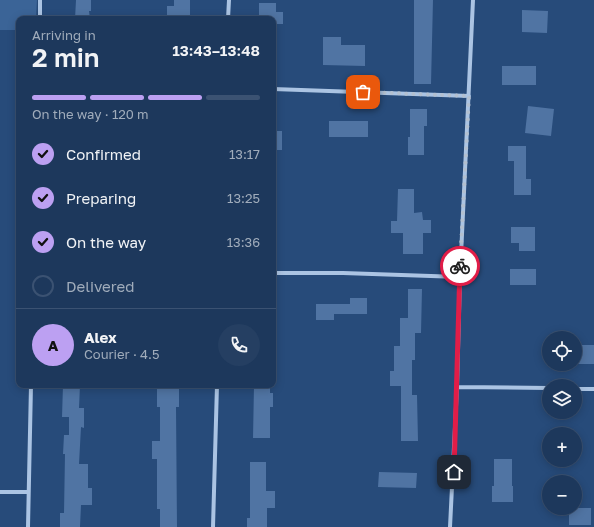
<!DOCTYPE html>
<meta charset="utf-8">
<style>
:root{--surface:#1d385c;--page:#253f62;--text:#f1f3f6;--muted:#a0acbb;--line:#3b5272;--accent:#bca0f2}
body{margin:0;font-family:"Golos Text",sans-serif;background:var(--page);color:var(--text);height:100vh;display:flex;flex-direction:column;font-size:15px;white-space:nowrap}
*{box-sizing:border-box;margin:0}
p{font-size:13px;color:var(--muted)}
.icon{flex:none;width:22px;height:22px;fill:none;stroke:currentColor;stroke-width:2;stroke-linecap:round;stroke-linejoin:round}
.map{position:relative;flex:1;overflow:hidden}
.panel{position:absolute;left:16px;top:16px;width:260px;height:372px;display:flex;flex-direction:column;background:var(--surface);border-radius:8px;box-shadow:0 2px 10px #0003,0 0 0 1px var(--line)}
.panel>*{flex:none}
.fabs{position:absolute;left:542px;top:331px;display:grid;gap:8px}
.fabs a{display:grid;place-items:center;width:40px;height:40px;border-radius:50%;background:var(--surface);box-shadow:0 2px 10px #0003,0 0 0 1px var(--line);font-size:20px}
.pin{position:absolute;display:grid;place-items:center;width:34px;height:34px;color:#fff;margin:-17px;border-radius:8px;box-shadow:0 2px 6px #0006}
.courier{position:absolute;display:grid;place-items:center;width:40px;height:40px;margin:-20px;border:3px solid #e11d48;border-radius:50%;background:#fff;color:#222;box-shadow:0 1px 5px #0007}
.summary em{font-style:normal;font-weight:600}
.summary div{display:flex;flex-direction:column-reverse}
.summary{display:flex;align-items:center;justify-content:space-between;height:68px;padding:0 16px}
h1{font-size:26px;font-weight:600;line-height:30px}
.bar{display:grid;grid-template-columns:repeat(4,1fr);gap:6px 4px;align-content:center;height:48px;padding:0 16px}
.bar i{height:5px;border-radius:3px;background:var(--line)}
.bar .active{background:var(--accent)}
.bar p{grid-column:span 4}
.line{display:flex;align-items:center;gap:10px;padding:0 16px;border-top:1px solid var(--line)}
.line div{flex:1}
.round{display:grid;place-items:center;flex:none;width:42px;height:42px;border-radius:21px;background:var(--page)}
ol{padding:0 16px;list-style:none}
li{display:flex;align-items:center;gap:12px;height:44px}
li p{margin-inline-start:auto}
li .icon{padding:4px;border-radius:50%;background:var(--accent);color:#111;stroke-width:4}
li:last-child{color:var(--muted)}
li i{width:22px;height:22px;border:2px solid var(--line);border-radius:50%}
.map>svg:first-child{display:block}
.green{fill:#3b6497}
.building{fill:#5074a3}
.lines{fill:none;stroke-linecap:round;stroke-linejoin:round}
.minor{stroke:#abc4e3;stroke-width:4}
.done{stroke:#b3c0d0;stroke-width:4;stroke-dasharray:0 7.2}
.route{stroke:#e11d48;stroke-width:5}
</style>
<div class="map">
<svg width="594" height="527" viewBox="0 0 594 527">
<rect width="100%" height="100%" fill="#274b7a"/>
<path class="green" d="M0 0H37L36 19H19V30H0Z"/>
<path class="building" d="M76 0H91V11H89L90 19H75Z
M174 0H190V17H167V6H174Z
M414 0H433L431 84H414Z
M259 3H276V12H283V24H273V19H259Z
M522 10 548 11 547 33 522 32Z
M323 37H341V45H365V66L323 65Z
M502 66H536V85H502Z
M528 106 554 109 551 136 525 133Z
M410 109H427V126H424V155H408V137H410Z
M329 121H368V137H329Z
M273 131H282V150H273Z
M508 146H526V179H531V195H514V161H508Z
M398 189H414V213L422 212 423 220H431V233H423V254H403V233H391V221H397Z
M511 227H535V251H519V243H511Z
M510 269H536V285H510Z
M408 289H422L421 333H415V360H412V395H417L418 441H401V386H390V371H394V346H400V318H408Z
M350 298H367V314H334V320H316V304H350Z
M575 345H594V364H575Z
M63 385H80L79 408H84V428L81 427 79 464H88V488H92V505H81L80 527H60V513H64L65 454H63L64 435H69V417H62Z
M254 385H270V393H273V407H270V438H253Z
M157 388H179V407H176L177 527H160V509H157V459H152V441H160V407H157Z
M494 459H512V486H513V502H492V486H494Z
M250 462H266V491H275V508H267V527H247V518H250Z
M379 472 417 473 416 488 378 487Z
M569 508H591V525H569Z"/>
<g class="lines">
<path class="minor" d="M40 19V0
M228 19 229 0
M273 89 469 96
M273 273H343L460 277
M457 387 549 388
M575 389H594
M0 492H28
M28 527 31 385
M213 527 217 385
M450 527 457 387 460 277 473 0"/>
</g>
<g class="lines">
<path class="done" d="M363 92 469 96 460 266"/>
<path class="route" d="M454 472 460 266"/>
</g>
</svg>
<div class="fabs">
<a><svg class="icon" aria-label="locate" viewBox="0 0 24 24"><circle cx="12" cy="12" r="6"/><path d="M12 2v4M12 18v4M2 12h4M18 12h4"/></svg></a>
<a><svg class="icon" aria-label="layers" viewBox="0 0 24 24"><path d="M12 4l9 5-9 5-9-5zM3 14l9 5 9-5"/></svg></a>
<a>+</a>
<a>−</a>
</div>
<div class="pin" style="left:363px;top:92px;background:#ea580c"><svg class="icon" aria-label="bag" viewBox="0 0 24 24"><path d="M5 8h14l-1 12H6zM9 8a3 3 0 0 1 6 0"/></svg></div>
<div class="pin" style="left:454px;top:472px;background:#1f2937"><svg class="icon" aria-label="home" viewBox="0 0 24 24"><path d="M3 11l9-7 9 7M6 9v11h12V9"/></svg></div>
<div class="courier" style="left:460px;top:266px"><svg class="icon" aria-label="bike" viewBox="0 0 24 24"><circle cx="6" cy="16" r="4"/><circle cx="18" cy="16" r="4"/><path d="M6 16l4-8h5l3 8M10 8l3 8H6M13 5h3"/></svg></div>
<section class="panel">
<div class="summary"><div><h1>2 min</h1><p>Arriving in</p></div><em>13:43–13:48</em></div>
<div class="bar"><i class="active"></i><i class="active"></i><i class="active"></i><i></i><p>On the way · 120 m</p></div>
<ol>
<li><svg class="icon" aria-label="check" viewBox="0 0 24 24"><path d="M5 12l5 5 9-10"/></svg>Confirmed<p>13:17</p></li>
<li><svg class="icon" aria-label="check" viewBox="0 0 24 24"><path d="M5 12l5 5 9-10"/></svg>Preparing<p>13:25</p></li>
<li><svg class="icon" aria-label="check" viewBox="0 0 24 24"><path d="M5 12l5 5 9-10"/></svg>On the way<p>13:36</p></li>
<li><i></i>Delivered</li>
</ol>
<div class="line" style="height:72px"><b class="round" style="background:var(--accent);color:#111">A</b><div><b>Alex</b><p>Courier · 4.5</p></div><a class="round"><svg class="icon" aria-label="phone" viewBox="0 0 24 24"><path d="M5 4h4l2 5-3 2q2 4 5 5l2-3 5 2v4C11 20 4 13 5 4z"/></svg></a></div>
</section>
</div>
